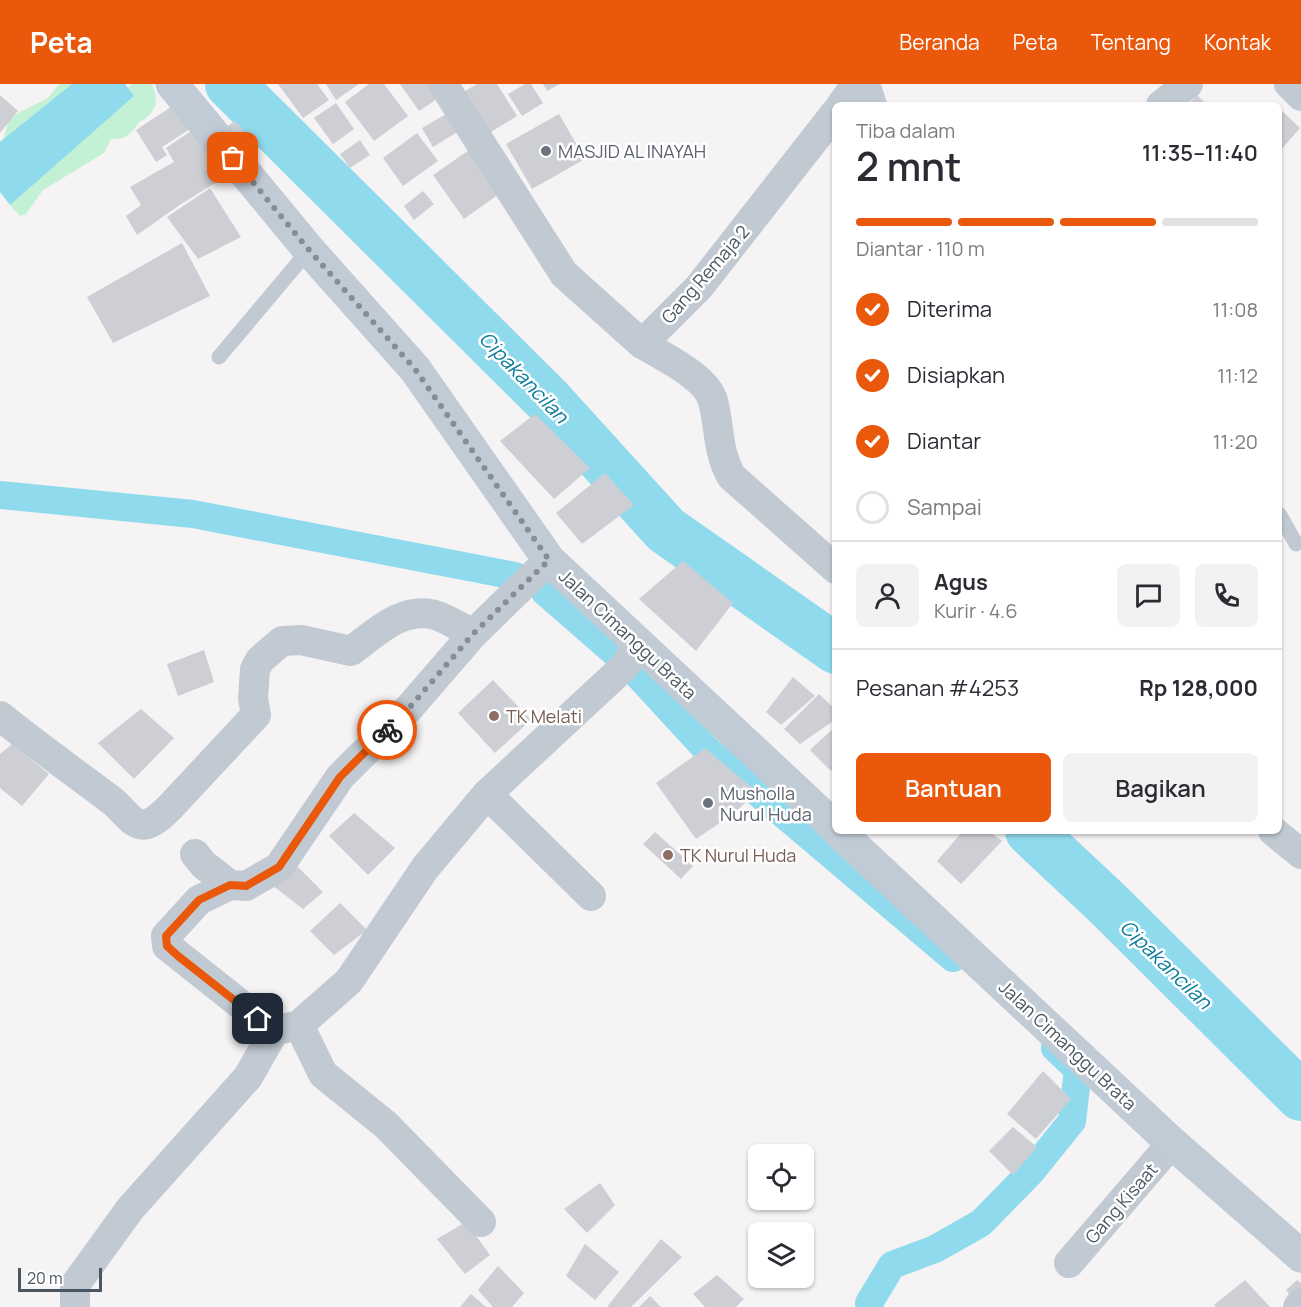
<!DOCTYPE html>
<html lang="id">
<meta charset="utf-8">
<style>
:root{--surface:#fff;--page:#f2f2f3;--text:#2b2b33;--muted:#7c7c81;--line:#e1e1e2;--accent:#ea580c}
body{margin:0;font-family:Manrope,sans-serif;background:var(--page);color:var(--text);height:100vh;display:flex;flex-direction:column;font-size:22px;white-space:nowrap}
*{box-sizing:border-box;margin:0}
p{font-size:20px;color:var(--muted)}
.icon{flex:none;width:33px;height:33px;fill:none;stroke:currentColor;stroke-width:2;stroke-linecap:round;stroke-linejoin:round}
.map{position:relative;flex:1;overflow:hidden}
.drawer{position:absolute;left:832px;top:18px;width:450px;height:732px;display:flex;flex-direction:column;background:var(--surface);border-radius:9px;box-shadow:0 2px 4px #0004}
.drawer>*{flex:none}
.fabs{position:absolute;left:748px;top:1060px;display:grid;gap:12px}
.fabs a{display:grid;place-items:center;width:66px;height:66px;border-radius:9px;background:var(--surface);box-shadow:0 2px 4px #0004;font-size:30px}
.scale{position:absolute;left:18px;bottom:15px;width:84px;box-sizing:border-box;padding-left:6px;border:3px solid #4a5661;border-top:0;font-size:16px;line-height:21px;white-space:nowrap;color:#4a5661;-webkit-text-stroke:4px #fff;paint-order:stroke}
.pin{position:absolute;display:grid;place-items:center;width:51px;height:51px;color:#fff;margin:-26px;border-radius:12px;box-shadow:0 3px 9px #0006}
.courier{position:absolute;display:grid;place-items:center;width:60px;height:60px;margin:-30px;border:4px solid #ea580c;border-radius:50%;background:#fff;color:#222;box-shadow:0 2px 8px #0007}
.head em{font-style:normal;font-weight:600}
.head div{display:flex;flex-direction:column-reverse}
.head{display:flex;align-items:center;justify-content:space-between;height:102px;padding:0 24px}
h1{font-size:39px;font-weight:600;line-height:45px}
.bar{display:grid;grid-template-columns:repeat(4,1fr);gap:9px 6px;align-content:center;height:72px;padding:0 24px}
.bar i{height:8px;border-radius:4px;background:var(--line)}
.bar .active{background:var(--accent)}
.bar p{grid-column:span 4}
.line{display:flex;align-items:center;gap:15px;padding:0 24px;border-top:2px solid var(--line)}
.line div{flex:1}
.round{display:grid;place-items:center;flex:none;width:63px;height:63px;border-radius:9px;background:var(--page)}
ol{padding:0 24px;list-style:none}
li{display:flex;align-items:center;gap:18px;height:66px}
li p{margin-inline-start:auto}
li .icon{padding:6px;border-radius:50%;background:var(--accent);color:#fff;stroke-width:4}
li:last-child{color:var(--muted)}
li i{width:33px;height:33px;border:3px solid var(--line);border-radius:50%}
.action{display:flex;gap:12px;margin-top:auto;padding:12px 24px}
.action a{flex:1;height:69px;border-radius:9px;background:var(--accent);color:#fff;font-size:24px;font-weight:600;line-height:69px;text-align:center}
.action a+a{background:var(--page);color:var(--text)}
header{display:flex;align-items:center;gap:36px;box-sizing:border-box;height:84px;padding:0 30px;background:var(--accent);color:#fff}
header strong{font-size:28px}
nav{display:flex;gap:33px;margin-inline-start:auto;font-size:21px}
.map>svg:first-child{display:block}
.green{fill:#c3f1d5}
.water{fill:#90daee}
.lines{fill:none;stroke-linecap:round;stroke-linejoin:round}
.canal{stroke:#90daee;stroke-width:28}
.river{stroke:#90daee;stroke-width:50}
.building{fill:#cdcfd5}
.lane{stroke:#c1cad2;stroke-width:15}
.street{stroke:#c1cad2;stroke-width:30}
.secondary{stroke:#c1cbd6;stroke-width:33}
.done{stroke:#868d94;stroke-width:6;stroke-dasharray:0 10.8}
.route{stroke:#ea580c;stroke-width:8}
.worship-dot{fill:#6b7280;stroke:#fff;stroke-width:2}
.education-dot{fill:#8d6e63;stroke:#fff;stroke-width:2}
.labels{text-anchor:middle;dominant-baseline:central;stroke-width:5;stroke-linejoin:round;paint-order:stroke}
.worship-label{font-size:18px;fill:#5b616d;stroke:#fff;text-anchor:start}
.street-label{font-size:18px;fill:#4a5661;stroke:#fff}
.education-label{font-size:18px;fill:#785e54;stroke:#fff;text-anchor:start}
.water-label{font-size:20px;font-style:italic;fill:#0c7c9b;stroke:#fff}
</style>
<header>
<strong>Peta</strong>
<nav><a>Beranda</a><a>Peta</a><a>Tentang</a><a>Kontak</a></nav>
</header>
<div class="map">
<svg width="1301" height="1223" viewBox="0 0 1301 1223">
<rect width="100%" height="100%" fill="#f5f3f3"/>
<path class="green" d="M59 0H91L0 82V58L4 53 9 35 20 28 48 14Z
M132 0H152C158 12 158 25 146 34 142 37 141 36 138 40 130 50 126 56 111 55L104 69 43 106 26 130 20 132 10 121 13 114Z"/>
<path class="water" d="M72 0H125L134 12 10 121 0 108V58Z"/>
<g class="lines">
<path class="canal" d="M0 411 193 430 515 492
M545 508 615 569
M636 589 705 664 953 874
M870 1223 869 1219 892 1181 935 1165 981 1139 1031 1088 1072 1037 1078 986 1055 964"/>
<path class="river" d="M230 0 548 316 666 446 836 565
M1030 747 1108 820 1301 1012"/>
</g>
<path class="building" d="M278 0H317L329 16 303 34Z
M326 0H359L336 16Z
M369 0H384L408 32 374 57 345 18Z
M400 0H435L443 11 419 27Z
M477 0H497L517 32 486 51 460 10Z
M525 0H531L543 19 522 32 508 10Z
M543 0H560L547 7Z
M0 11 18 27 0 49Z
M1197 11 1207 21H1188Z
M336 19 354 45 333 60 314 34Z
M174 21 190 45 162 63 167 71 156 78 136 46Z
M1280 25 1300 44 1280 67Z
M453 26 464 44 433 63 422 44Z
M559 30 585 75 532 105 506 60Z
M235 37 255 60 242 70 223 45Z
M197 43 230 90 181 120 137 151 126 132 141 121 130 103 174 78 166 64Z
M417 49 438 77 403 102 383 74Z
M360 56 370 71 350 84 340 70Z
M472 64 503 107 464 135 433 91Z
M210 104 241 153 198 175 167 133Z
M423 107 434 120 414 136 404 122Z
M182 159 210 212 113 259 87 213Z
M535 330 590 384 554 415 500 357Z
M605 389 634 421 582 460 556 429Z
M683 477 733 519 696 567 639 515Z
M204 566 214 598 178 612 167 580Z
M793 593 815 612 781 641 766 628Z
M493 596 531 636 495 669 458 629Z
M819 610 836 626V635L800 660 784 645Z
M141 625 174 654 134 695 98 659Z
M836 642V681L831 687 810 666Z
M12 660 49 690 22 722 0 704V670Z
M705 664 757 708 733 730 696 755 656 699Z
M354 729 395 764 368 791 329 752Z
M963 747H989L1002 757 961 800 937 777Z
M655 748 693 782 681 795 643 760Z
M293 778 323 808 303 825 272 801Z
M340 819 367 846 334 871 310 847Z
M1043 987 1071 1015 1036 1055 1007 1030Z
M1013 1043 1037 1063 1013 1091 989 1067Z
M600 1099 615 1121 587 1149 564 1125Z
M466 1138 490 1171 465 1190 437 1155Z
M661 1155 682 1173 631 1223H607Z
M585 1160 619 1188 595 1216 566 1192Z
M498 1182 524 1209 512 1223H493L478 1206Z
M717 1191 744 1215 736 1223H705L693 1210Z
M1245 1196 1270 1223H1216L1214 1221Z
M1297 1196 1301 1199V1208L1294 1217 1286 1206Z
M471 1210 486 1223H460Z
M650 1212 661 1223H639Z"/>
<g class="lines">
<path class="lane" d="M219 273 309 166
M1280 431 1296 460"/>
<path class="street" d="M443 0 564 190 642 260 699 203 836 28
M865 0 872 21
M1289 0 1301 12
M841 21 857 0
M1161 21 1188 0
M642 260C662 272 707 293 713 317 720 344 717 366 731 392L836 485
M0 632C36 661 74 688 111 716 120 722 129 737 139 740 151 744 166 727 173 720L256 631 253 614 255 585 260 576 282 557 301 556 351 567C376 549 402 522 435 531 448 535 461 544 473 550L549 476
M487 710 591 812
M1273 747 1301 770
M195 770 204 781 230 801 199 816 166 852 167 862 274 947
M230 801 246 802 279 783 340 693 410 623 473 550
M299 941 323 990 386 1041 481 1138
M1069 1179 1172 1059
M75 1223V1201L130 1125 248 993 274 947 299 941 349 897 425 784 487 710 624 583 638 560
M1298 1223 1301 1219"/>
<path class="secondary" d="M172 0 309 166 415 285 549 476 836 744
M838 747 1172 1059 1301 1172"/>
</g>
<g class="lines">
<path class="done" d="M233 74 309 166 415 285 549 476 473 550 410 623 387 646"/>
<path class="route" d="M258 935 178 872 167 862 166 852 199 816 230 801 246 802 279 783 340 693 387 646"/>
</g>
<g class="worship-dot">
<circle cx="546" cy="67" r="6"/>
<circle cx="708" cy="719" r="6"/>
</g>
<g class="education-dot">
<circle cx="494" cy="632" r="6"/>
<circle cx="668" cy="771" r="6"/>
</g>
<g class="labels">
<g class="worship-label">
<text x="558" y="67">MASJID AL INAYAH</text>
<text x="720" y="709">Musholla<tspan x="720" dy="21">Nurul Huda</tspan></text>
</g>
<g class="street-label">
<text transform="translate(705 190) rotate(-49)">Gang Remaja 2</text>
<text transform="translate(628 550) rotate(43)">Jalan Cimanggu Brata</text>
<text transform="translate(1068 961) rotate(43)">Jalan Cimanggu Brata</text>
<text transform="translate(1121 1119) rotate(-49)">Gang Kisaat</text>
</g>
<g class="education-label">
<text x="506" y="632">TK Melati</text>
<text x="680" y="771">TK Nurul Huda</text>
</g>
<g class="water-label">
<text transform="translate(524 293) rotate(46)">Cipakancilan</text>
<text transform="translate(1166 880) rotate(44)">Cipakancilan</text>
</g>
</g>
</svg>
<div class="fabs">
<a><svg class="icon" aria-label="locate" viewBox="0 0 24 24"><circle cx="12" cy="12" r="6"/><path d="M12 2v4M12 18v4M2 12h4M18 12h4"/></svg></a>
<a><svg class="icon" aria-label="layers" viewBox="0 0 24 24"><path d="M12 4l9 5-9 5-9-5zM3 14l9 5 9-5"/></svg></a>
</div>
<div class="scale">20 m</div>
<div class="pin" style="left:233px;top:74px;background:#ea580c"><svg class="icon" aria-label="bag" viewBox="0 0 24 24"><path d="M5 8h14l-1 12H6zM9 8a3 3 0 0 1 6 0"/></svg></div>
<div class="pin" style="left:258px;top:935px;background:#1f2937"><svg class="icon" aria-label="home" viewBox="0 0 24 24"><path d="M3 11l9-7 9 7M6 9v11h12V9"/></svg></div>
<div class="courier" style="left:387px;top:646px"><svg class="icon" aria-label="bike" viewBox="0 0 24 24"><circle cx="6" cy="16" r="4"/><circle cx="18" cy="16" r="4"/><path d="M6 16l4-8h5l3 8M10 8l3 8H6M13 5h3"/></svg></div>
<section class="drawer">
<div class="head"><div><h1>2 mnt</h1><p>Tiba dalam</p></div><em>11:35–11:40</em></div>
<div class="bar"><i class="active"></i><i class="active"></i><i class="active"></i><i></i><p>Diantar · 110 m</p></div>
<ol>
<li><svg class="icon" aria-label="check" viewBox="0 0 24 24"><path d="M5 12l5 5 9-10"/></svg>Diterima<p>11:08</p></li>
<li><svg class="icon" aria-label="check" viewBox="0 0 24 24"><path d="M5 12l5 5 9-10"/></svg>Disiapkan<p>11:12</p></li>
<li><svg class="icon" aria-label="check" viewBox="0 0 24 24"><path d="M5 12l5 5 9-10"/></svg>Diantar<p>11:20</p></li>
<li><i></i>Sampai</li>
</ol>
<div class="line" style="height:108px"><a class="round"><svg class="icon" aria-label="person" viewBox="0 0 24 24"><circle cx="12" cy="8" r="4"/><path d="M4 21q1-7 8-7t8 7"/></svg></a><div><b>Agus</b><p>Kurir · 4.6</p></div><a class="round"><svg class="icon" aria-label="chat" viewBox="0 0 24 24"><path d="M4 5h16v11H9l-5 4z"/></svg></a><a class="round"><svg class="icon" aria-label="phone" viewBox="0 0 24 24"><path d="M5 4h4l2 5-3 2q2 4 5 5l2-3 5 2v4C11 20 4 13 5 4z"/></svg></a></div>
<div class="line" style="height:78px"><div>Pesanan #4253</div><b>Rp 128,000</b></div>
<div class="action"><a>Bantuan</a><a>Bagikan</a></div>
</section>
</div>
